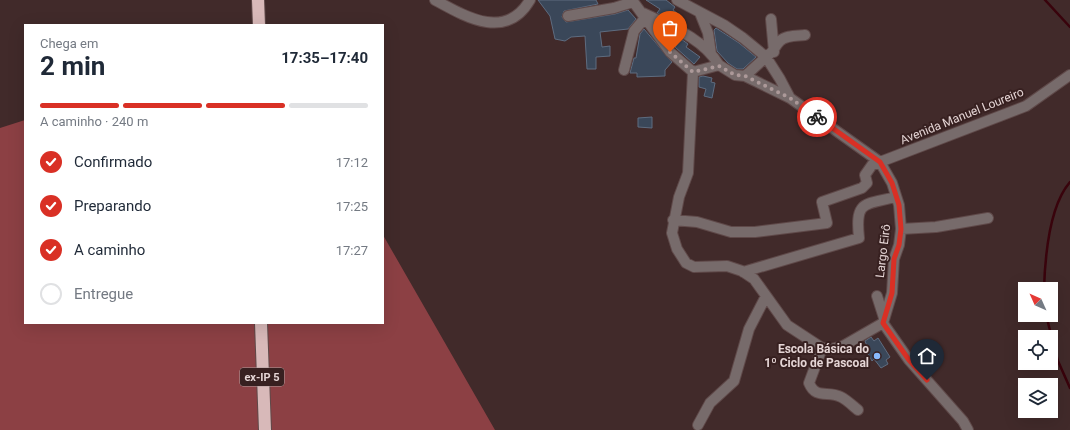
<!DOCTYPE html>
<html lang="pt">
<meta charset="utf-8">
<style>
:root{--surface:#fff;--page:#f2f2f3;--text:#1f2937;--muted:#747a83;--line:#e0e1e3;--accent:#d93025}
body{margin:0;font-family:Roboto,sans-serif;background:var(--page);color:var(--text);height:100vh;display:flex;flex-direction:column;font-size:15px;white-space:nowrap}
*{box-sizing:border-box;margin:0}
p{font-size:13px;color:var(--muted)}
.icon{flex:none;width:22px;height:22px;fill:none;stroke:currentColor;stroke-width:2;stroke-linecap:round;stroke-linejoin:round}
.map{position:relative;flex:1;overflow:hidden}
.side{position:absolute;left:24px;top:24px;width:360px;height:300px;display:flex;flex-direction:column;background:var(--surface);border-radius:0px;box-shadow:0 4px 16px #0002}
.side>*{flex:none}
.needle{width:26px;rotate:315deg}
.fabs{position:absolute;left:1018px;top:282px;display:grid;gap:8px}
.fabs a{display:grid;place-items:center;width:40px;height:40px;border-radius:0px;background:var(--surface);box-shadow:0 4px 16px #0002;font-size:20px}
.pin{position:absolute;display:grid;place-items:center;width:34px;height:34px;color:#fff;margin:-41px -17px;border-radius:50% 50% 50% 0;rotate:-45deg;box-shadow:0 0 4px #0007}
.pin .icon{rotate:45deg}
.courier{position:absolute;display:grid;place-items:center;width:40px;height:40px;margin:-20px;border:3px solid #d93025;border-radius:50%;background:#fff;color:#222;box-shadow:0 1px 5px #0007}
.summary em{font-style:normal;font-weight:700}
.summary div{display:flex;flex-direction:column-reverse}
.summary{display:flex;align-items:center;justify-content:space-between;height:68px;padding:0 16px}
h1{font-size:26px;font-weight:700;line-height:30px}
.bar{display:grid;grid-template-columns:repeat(4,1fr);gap:6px 4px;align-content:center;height:48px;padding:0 16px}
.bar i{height:5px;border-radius:3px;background:var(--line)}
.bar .on{background:var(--accent)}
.bar p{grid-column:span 4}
ol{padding:0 16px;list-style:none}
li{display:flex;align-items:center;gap:12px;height:44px}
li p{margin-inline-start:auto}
li .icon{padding:4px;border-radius:50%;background:var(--accent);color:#fff;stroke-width:4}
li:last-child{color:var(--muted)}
li i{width:22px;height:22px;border:2px solid var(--line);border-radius:50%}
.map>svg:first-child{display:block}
.forest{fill:#8c4044}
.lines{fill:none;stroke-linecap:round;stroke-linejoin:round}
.stream{stroke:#39030c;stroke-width:2.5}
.building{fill:#3a4759;stroke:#5e6c80}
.minor-casing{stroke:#5f4949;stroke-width:12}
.highway-casing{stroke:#5f4949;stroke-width:14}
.minor{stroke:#776b6b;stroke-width:10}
.highway{stroke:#d8b9b9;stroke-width:12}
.done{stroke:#ac9999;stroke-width:4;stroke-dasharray:0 7.2}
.route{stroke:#d93025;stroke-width:5}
.poi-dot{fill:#89bafc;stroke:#372020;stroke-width:1.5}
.labels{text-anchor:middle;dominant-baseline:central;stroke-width:4;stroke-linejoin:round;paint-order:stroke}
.shield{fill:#372020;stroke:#b19f9f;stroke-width:1}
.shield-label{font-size:11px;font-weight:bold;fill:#e5d5d5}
.street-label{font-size:12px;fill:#e5d5d5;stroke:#372020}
.poi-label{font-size:12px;font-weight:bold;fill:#e5d5d5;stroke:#372020;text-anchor:end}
</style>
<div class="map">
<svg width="1070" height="430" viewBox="0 0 1070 430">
<rect width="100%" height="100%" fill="#412a2a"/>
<path class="forest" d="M25 120V323H383V235L495 430H0V128Z"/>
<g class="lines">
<path class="stream" d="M1045 0 1070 27
M1044 289C1045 258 1049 206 1070 182
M1046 315 1058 361 1070 388"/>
</g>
<path class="building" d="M538 0H596L598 4 564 11 562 17 566 22 615 14 628 10 636 19 628 29 600 32 602 47 610 46V56L596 57V69H587L585 36 571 37 565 41 555 39 550 16Z
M646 0H666L675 7 673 10 677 13 672 20 657 13 660 9Z
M716 28 739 43 756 57 743 69H737L728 63 717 51 714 30Z
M644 29 672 62 665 70V76L637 77V73H630L634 58H636L640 34Z
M681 39 688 44 686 47 700 57 694 64 675 47Z
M703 76 712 78 711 82 715 83 712 98 704 96 706 89 699 87V77Z
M652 117V128L638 127V118Z
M871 337 874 341 878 338 890 357 886 360 888 364 881 368 874 359 872 361 867 352 869 351 865 341Z"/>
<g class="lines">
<g class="minor-casing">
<path id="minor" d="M435 0C466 17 506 41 530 0
M632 0 670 52 693 72 719 65C703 38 670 26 643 13
M677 0 724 25 743 38 766 57C776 50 773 48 780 41 786 35 797 36 805 35
M700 13 708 33 711 54
M568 16 614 8 633 2
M771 19 774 52
M719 65 735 75 745 76
M624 70 634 31 645 18
M693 72 688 173 679 197 672 233 677 249 686 263 694 267 727 266 742 271 754 279 787 325 822 348 831 349 843 346 883 323
M790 98 780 79 766 57 745 76 790 98 880 162 892 183 899 205 901 229 899 245 894 259 892 293 883 323
M673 220 697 222 731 232H755L827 223 822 202 862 188 867 183 865 175 872 165 1026 106 1070 75
M901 229 936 227 988 218
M743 272 859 238C855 200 864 205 896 197
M877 296 884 318
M883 323 909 360 963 421 968 430
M822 348 809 383C816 400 828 390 841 397 847 400 853 406 858 410
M698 425 710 403 734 381 749 329 766 296"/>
</g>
<g class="highway-casing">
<path id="highway" d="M258 0 259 25
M261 323 265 430"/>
</g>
<use href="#minor" class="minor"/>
<use href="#highway" class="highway"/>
</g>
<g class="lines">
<path class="done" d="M670 52 693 72 719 66 735 75 745 76 790 98 817 117"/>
<path class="route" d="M817 117 880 162 892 183 899 205 901 229 899 245 894 259 892 293 883 323 909 360 927 380"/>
</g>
<circle class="poi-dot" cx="877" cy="356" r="4"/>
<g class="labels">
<rect class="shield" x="240" y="368" width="44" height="18" rx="3"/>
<g class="shield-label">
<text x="262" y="377">ex-IP 5</text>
</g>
<g class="street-label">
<text transform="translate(962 116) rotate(-22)">Avenida Manuel Loureiro</text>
<text transform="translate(883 251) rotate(-83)">Largo Eirô</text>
</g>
<g class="poi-label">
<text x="869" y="349">Escola Básica do<tspan x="869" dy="14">1º Ciclo de Pascoal</tspan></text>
</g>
</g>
</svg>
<div class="fabs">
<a><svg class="needle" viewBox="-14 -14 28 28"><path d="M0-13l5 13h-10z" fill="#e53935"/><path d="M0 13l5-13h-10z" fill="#747a83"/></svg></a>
<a><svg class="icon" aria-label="locate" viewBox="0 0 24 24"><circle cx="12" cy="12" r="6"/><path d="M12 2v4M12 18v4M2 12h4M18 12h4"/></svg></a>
<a><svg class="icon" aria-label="layers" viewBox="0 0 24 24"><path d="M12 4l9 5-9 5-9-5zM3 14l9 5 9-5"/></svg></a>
</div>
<div class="pin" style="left:670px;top:52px;background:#ea580c"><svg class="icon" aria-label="bag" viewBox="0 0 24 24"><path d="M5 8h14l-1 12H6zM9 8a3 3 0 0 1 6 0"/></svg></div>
<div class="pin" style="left:927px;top:380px;background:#1f2937"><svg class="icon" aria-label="home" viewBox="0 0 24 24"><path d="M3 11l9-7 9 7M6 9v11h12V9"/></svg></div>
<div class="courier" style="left:817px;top:117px"><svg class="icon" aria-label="bike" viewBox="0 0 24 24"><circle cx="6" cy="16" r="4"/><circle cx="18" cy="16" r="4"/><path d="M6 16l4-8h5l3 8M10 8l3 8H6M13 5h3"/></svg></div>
<section class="side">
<div class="summary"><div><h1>2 min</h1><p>Chega em</p></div><em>17:35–17:40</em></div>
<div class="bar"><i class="on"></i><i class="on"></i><i class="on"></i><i></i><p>A caminho · 240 m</p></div>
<ol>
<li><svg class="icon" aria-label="check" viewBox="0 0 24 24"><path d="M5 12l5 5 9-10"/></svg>Confirmado<p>17:12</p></li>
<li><svg class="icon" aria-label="check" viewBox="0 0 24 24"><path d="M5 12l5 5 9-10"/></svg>Preparando<p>17:25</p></li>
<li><svg class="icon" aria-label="check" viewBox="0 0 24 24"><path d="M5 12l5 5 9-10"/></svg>A caminho<p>17:27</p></li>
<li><i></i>Entregue</li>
</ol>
</section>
</div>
